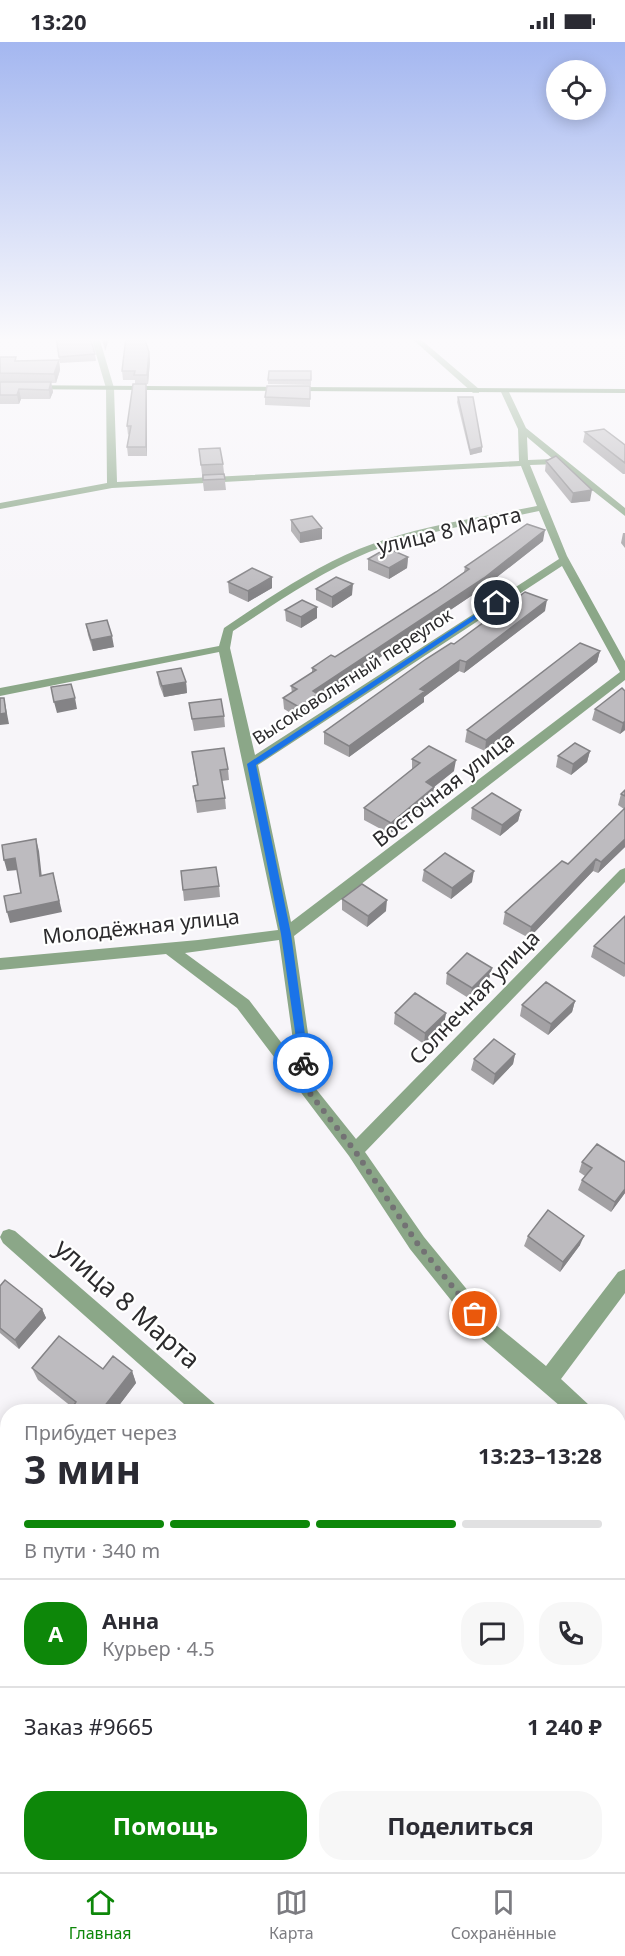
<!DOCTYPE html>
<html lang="ru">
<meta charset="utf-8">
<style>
:root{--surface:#fff;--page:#f7f7f7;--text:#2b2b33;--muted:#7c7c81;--line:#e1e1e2;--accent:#0d8709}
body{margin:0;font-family:"Noto Sans",sans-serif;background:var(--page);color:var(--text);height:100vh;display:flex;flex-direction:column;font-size:22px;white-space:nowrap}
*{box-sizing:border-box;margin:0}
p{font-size:20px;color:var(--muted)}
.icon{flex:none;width:33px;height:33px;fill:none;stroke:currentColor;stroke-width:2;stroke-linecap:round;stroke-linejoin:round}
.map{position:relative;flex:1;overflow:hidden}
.drawer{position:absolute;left:0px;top:1362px;width:626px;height:468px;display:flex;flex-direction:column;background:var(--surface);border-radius:24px 24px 0 0;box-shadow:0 3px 15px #0003}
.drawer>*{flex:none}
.buttons{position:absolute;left:546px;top:18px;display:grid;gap:12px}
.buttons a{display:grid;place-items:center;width:60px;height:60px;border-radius:50%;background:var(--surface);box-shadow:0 3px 15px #0003;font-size:30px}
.pin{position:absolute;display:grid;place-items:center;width:51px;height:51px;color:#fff;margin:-26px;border:3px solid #fff;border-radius:50%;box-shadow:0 2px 6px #0007}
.courier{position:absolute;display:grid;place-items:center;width:60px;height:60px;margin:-30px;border:4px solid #1a73e8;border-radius:50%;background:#fff;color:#222;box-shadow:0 2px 8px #0007}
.summary em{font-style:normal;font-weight:700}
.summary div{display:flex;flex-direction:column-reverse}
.summary{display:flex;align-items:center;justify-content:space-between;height:102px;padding:0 24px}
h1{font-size:39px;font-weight:700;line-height:45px}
.bar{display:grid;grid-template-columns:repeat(4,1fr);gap:9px 6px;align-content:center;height:72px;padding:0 24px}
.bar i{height:8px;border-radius:4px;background:var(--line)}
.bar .selected{background:var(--accent)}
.bar p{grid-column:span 4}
.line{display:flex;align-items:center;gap:15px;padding:0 24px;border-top:2px solid var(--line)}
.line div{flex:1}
.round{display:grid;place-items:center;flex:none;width:63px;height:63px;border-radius:24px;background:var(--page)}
.action{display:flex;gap:12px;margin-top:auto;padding:12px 24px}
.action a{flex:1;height:69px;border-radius:24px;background:var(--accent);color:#fff;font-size:24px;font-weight:700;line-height:69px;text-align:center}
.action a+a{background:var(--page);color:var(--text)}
.status{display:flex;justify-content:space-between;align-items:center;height:42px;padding:0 30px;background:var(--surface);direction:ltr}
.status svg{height:16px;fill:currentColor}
.tabs{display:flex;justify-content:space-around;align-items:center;height:84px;border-top:2px solid var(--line);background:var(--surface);font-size:16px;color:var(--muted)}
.tabs a{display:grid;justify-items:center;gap:3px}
.tabs .selected{color:var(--accent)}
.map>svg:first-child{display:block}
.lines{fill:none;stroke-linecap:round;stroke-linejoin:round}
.street{fill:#8ba788;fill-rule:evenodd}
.secondary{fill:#588154;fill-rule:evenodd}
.wall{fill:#a3a1a4}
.shaded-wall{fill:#848386}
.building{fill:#bdbbbf;stroke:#848386;stroke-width:1.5}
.route{fill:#1a73e8}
.done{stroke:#737274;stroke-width:6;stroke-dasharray:0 10.8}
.labels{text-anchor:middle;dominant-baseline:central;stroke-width:4.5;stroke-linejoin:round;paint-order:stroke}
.far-street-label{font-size:18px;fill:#2c2b2d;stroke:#fff}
.street-label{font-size:21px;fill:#2c2b2d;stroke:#fff}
.near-street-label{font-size:26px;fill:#2c2b2d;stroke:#fff}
</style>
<div class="status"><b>13:20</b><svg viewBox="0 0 49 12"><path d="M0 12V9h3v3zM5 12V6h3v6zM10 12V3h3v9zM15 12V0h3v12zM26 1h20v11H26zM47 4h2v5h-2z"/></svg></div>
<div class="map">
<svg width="625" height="1830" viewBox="0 0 625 1830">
<rect width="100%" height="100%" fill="#f7f5f9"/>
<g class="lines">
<path class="street" d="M91 295H99L114 346 117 440 519 419 518 387 501 350 505 348 509 350 526 386 625 466V474L559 422 530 423 567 514 625 619V638L294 894 316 1047 356 1097 620 828 625 826V840L365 1110 424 1195 496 1283 546 1324 618 1230 625 1227V1251L561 1337 589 1363 592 1370H567L482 1297 410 1207 349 1114 237 966 166 912 0 928V916L198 898 278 888 219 610 0 654V646L219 604 224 586C267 557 311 527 359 507 415 484 477 476 537 464L521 424 112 446 0 467V461L107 441 106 346ZM527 395 553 417 528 418ZM539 469 559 517 255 713 230 606 233 589C276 561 320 530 369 510 423 489 482 481 539 469ZM562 524 620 630 291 880 258 723ZM279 898 296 1020 249 958 185 911Z
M410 295H418L479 347V351H473Z
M9 1187 15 1189 216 1363 219 1370H193L3 1201 0 1195 3 1189Z
M618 1393 625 1395V1419L618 1417Z
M625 1423V1452L618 1455V1426Z
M618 1704 625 1707V1734L618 1731Z
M0 1707 8 1710V1738L0 1735Z
M89 1822H119L122 1830H92Z
M377 1822H404L401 1830H374Z"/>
<path class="secondary" d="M0 343 625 347V351L0 347Z"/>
</g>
<path class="wall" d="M56 295 95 312 96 319 60 321Z
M142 298 149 310 150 319 148 342H135V338H123L122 329Z
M0 315 16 319 59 318 60 328 56 341H51L53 350 50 357H21L19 362H0Z
M311 329V343L268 342V338Z
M310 344V365L265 363V355Z
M147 350V414H128L127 405 129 392 128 393 127 384Z
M458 355 482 405V410L470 413 457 360Z
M585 390 625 403V432H623L583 400Z
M199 407 223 422 226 448 204 449Z
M546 419 590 459 571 461 545 429Z
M291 478 322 486V497L300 501 291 489Z
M623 491H625V506L621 501Z
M543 499 483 546 318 657V663L299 676 284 667 283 656 292 651 291 644 312 631V626L335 615 436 550 464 530 465 525Z
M408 515 407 526 389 537 368 528V517Z
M272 535V546L248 560 229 551 228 540Z
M316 547 352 553 332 566 316 558Z
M317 565V576L301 586 286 579 285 568Z
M545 569 464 631 459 629 424 655V660L349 715 324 702V690L454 602Z
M86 582 114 605 93 609 88 593Z
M600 609 597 620 485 709 465 700 467 688Z
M157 630 186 640 187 651 164 655 159 642Z
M625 649V688L620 692 592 678 595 667Z
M189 661 224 674 225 685 194 689Z
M590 709 587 720 571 733 556 725 558 714Z
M192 710 228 727 229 738 222 739 225 756 226 767 197 771 193 744 197 743Z
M412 717 454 729 434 745 432 756 390 792 364 778V766L412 728Z
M625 748V805L598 831 593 829 529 896 503 882 505 870 568 822 624 767 618 763 621 752Z
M472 766 521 768 518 779 500 794 471 777Z
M424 828 472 840 451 857 422 839Z
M181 829 219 844 220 855 184 859Z
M342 857 386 869 367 885 342 868Z
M625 874V934L624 935 591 915 594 904Z
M492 926 489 937 470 957 446 942 447 931Z
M575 959 572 970 548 993 520 974 522 963Z
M395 971H446L444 982 424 1002 394 982Z
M515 1012 513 1022 493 1043 471 1028 474 1017Z
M582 1120H625V1151L611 1170 578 1148 582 1138 585 1134 579 1130Z
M528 1194 580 1203 560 1230 524 1204Z
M0 1244 42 1267 46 1276 19 1307 0 1291Z
M32 1326 132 1329 136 1341 114 1370H69L72 1365 38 1338Z"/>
<path class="shaded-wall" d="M107 295H110L105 309 104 302Z
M149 310 150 319 148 342 147 333Z
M59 318 60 328 56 341 54 332Z
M51 340 53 350 50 357 49 348Z
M146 342 147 350V414L146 405Z
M19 347 21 357 19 362 17 353Z
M482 405V410L470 413V408Z
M592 448 590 459 571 461 573 451Z
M322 486V497L300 501V491Z
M545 488 543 499 483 546 318 657V663L299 676V665L313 649Z
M408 515 407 526 389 537V526Z
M272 535V546L248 560V549Z
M353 542 352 553 332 566V555Z
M547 558 545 569 464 631 466 620Z
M317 565V576L301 586V575Z
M112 594 114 605 93 609 91 598Z
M600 609 597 620 485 709 486 698Z
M460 618 459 629 424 655V660L349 715V704L420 647Z
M186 640 187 651 164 655 162 644Z
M4 656 9 682 0 683V672Z
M75 656 77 667 57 671 54 660Z
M625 679V688L620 692 623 681Z
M590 709 587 720 571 733 573 722Z
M456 718 454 729 434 745 432 756 390 792 391 781 426 740Z
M521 768 518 779 500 794 502 783Z
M36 797 39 809 43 845 40 834Z
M625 797V805L598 831 601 820Z
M15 816 18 828 7 829 4 818Z
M596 817 593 829 529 896 531 885Z
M474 829 472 840 451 857 452 846Z
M53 831 62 870 10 881 7 870Z
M387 858 386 869 367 885 368 874Z
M492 926 489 937 470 957 472 946Z
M575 959 572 970 548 993 551 982Z
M446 971 444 982 424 1002 425 991Z
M515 1012 513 1022 493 1043 495 1032Z
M625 1147V1151L611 1170 615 1160Z
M584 1194 580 1203 560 1230 563 1220Z
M42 1267 46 1276 19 1307 15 1298Z
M132 1329 136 1341 114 1370H100Z
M0 1771 8 1779V1787L0 1778Z
M14 1822H24L18 1830H9Z"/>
<path class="building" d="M56 295H90L95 312 59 315Z
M102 295H107L104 302Z
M126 295H140L142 298H145L149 310 147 333H134L135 329H122Z
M0 315H16L15 319 59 318 54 332 0 331Z
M269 329H311V338H268Z
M0 340H51L49 348 19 347 17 353H0Z
M133 342H146V405H127L131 384H127Z
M267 344H310V357L265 355Z
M458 355H473L482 405 470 408Z
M604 387 625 403V421L585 390Z
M220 406 223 422 201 423 199 407Z
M556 414 592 448 573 451 546 419Z
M224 432 225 437 203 438V433Z
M312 474 322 486 300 491 291 478Z
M527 482 545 488 484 536 313 649 318 652 299 665 283 656 297 647 291 644 316 628 312 626 331 613 335 615 436 550 469 527 465 525Z
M387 506 408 515 389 526 368 517Z
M252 526 272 535 248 549 228 540Z
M336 535 353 542 332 555 316 547Z
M525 550 547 558 466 620 460 618 420 647 425 649 349 704 324 690 426 617 451 601 454 602Z
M302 558 317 565 301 575 285 568Z
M107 578 112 594 91 598 86 582Z
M580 601 600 609 486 698 467 688Z
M181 626 186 640 162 644 157 630Z
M71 642 75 656 54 660 51 645Z
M622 646 625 649V679L623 681 595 667Z
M0 656H4L6 671 0 672Z
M221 657 224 674 192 677 189 661Z
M575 701 590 709 573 722 558 714Z
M429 704 456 718 426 740 434 745 391 781 364 766 420 721 412 717Z
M224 706 228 727 220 728 225 756 196 759 193 744 198 743 192 710Z
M625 748V754L621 752Z
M492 751 521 768 502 783 472 766Z
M625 766V797L601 820 596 817 531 885 505 870 562 819 568 822Z
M36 797 40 834 53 831 59 859 7 870 4 854 21 851 15 816 4 818 2 803Z
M445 811 474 829 452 846 424 828Z
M216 825 219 844 183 848 181 829Z
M362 842 387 858 368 874 342 857Z
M625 874V922L594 904Z
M467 911 492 926 472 946 447 931Z
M546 940 575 959 551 982 522 963Z
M415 951 446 971 425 991 395 971Z
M494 997 515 1012 495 1032 474 1017Z
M597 1102 625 1120V1147L615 1160 582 1138 592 1126 582 1120Z
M548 1168 584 1194 563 1220 528 1194Z
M5 1238 42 1267 15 1298 0 1286V1244Z
M59 1294 103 1327 113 1314 132 1329 100 1370H69L76 1360 32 1326Z
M8 1559V1588L0 1581V1568Z
M0 1778 8 1787V1822H14L9 1830H0Z
M290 1822H332L341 1830H286Z"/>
<linearGradient id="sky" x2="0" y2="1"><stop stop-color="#a4b7f0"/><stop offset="0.54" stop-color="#fbfafc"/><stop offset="1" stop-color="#fbfafc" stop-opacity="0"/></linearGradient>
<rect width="625" height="551" fill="url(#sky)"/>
<path class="route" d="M494 560 500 561 256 723 291 892 309 1021 307 1024H300L281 892 247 722Z"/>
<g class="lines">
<path class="done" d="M303 1021 308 1049 355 1109 417 1201 475 1272"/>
</g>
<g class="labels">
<g class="far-street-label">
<text transform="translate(352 634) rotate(-33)">Высоковольтный переулок</text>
</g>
<g class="street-label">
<text transform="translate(449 488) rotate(-13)">улица 8 Марта</text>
<text transform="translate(443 747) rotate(-38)">Восточная улица</text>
<text transform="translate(141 884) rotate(-6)">Молодёжная улица</text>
<text transform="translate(474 955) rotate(-46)">Солнечная улица</text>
</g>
<g class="near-street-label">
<text transform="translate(128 1261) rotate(41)">улица 8 Марта</text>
</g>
</g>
</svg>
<div class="buttons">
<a><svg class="icon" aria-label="locate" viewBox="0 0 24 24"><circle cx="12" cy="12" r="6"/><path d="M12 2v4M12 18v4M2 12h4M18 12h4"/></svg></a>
</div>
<div class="pin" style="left:475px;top:1272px;background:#ea580c"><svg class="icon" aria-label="bag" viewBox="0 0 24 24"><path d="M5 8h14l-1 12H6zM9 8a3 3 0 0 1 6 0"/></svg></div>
<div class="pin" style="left:497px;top:561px;background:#1f2937"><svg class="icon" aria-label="home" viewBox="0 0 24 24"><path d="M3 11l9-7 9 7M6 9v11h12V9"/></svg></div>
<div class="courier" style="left:303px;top:1021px"><svg class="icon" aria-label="bike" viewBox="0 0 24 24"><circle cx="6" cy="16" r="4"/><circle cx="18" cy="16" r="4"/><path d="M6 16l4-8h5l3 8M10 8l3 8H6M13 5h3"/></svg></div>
<section class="drawer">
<div class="summary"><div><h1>3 мин</h1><p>Прибудет через</p></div><em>13:23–13:28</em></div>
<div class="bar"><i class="selected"></i><i class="selected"></i><i class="selected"></i><i></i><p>В пути · 340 m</p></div>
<div class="line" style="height:108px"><b class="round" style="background:var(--accent);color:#fff">А</b><div><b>Анна</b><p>Курьер · 4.5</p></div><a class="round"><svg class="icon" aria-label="chat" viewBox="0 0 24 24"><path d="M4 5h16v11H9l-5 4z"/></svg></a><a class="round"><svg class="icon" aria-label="phone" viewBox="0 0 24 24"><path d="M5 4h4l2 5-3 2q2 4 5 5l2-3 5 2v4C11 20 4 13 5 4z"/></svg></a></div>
<div class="line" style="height:78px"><div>Заказ #9665</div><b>1 240 ₽</b></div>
<div class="action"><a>Помощь</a><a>Поделиться</a></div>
</section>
</div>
<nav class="tabs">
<a class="selected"><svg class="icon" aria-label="home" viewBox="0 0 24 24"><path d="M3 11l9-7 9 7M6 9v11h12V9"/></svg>Главная</a>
<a><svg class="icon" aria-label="map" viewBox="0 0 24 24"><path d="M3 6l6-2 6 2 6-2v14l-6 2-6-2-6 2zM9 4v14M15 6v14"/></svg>Карта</a>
<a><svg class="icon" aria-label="saved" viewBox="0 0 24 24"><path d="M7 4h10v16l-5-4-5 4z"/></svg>Сохранённые</a>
</nav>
